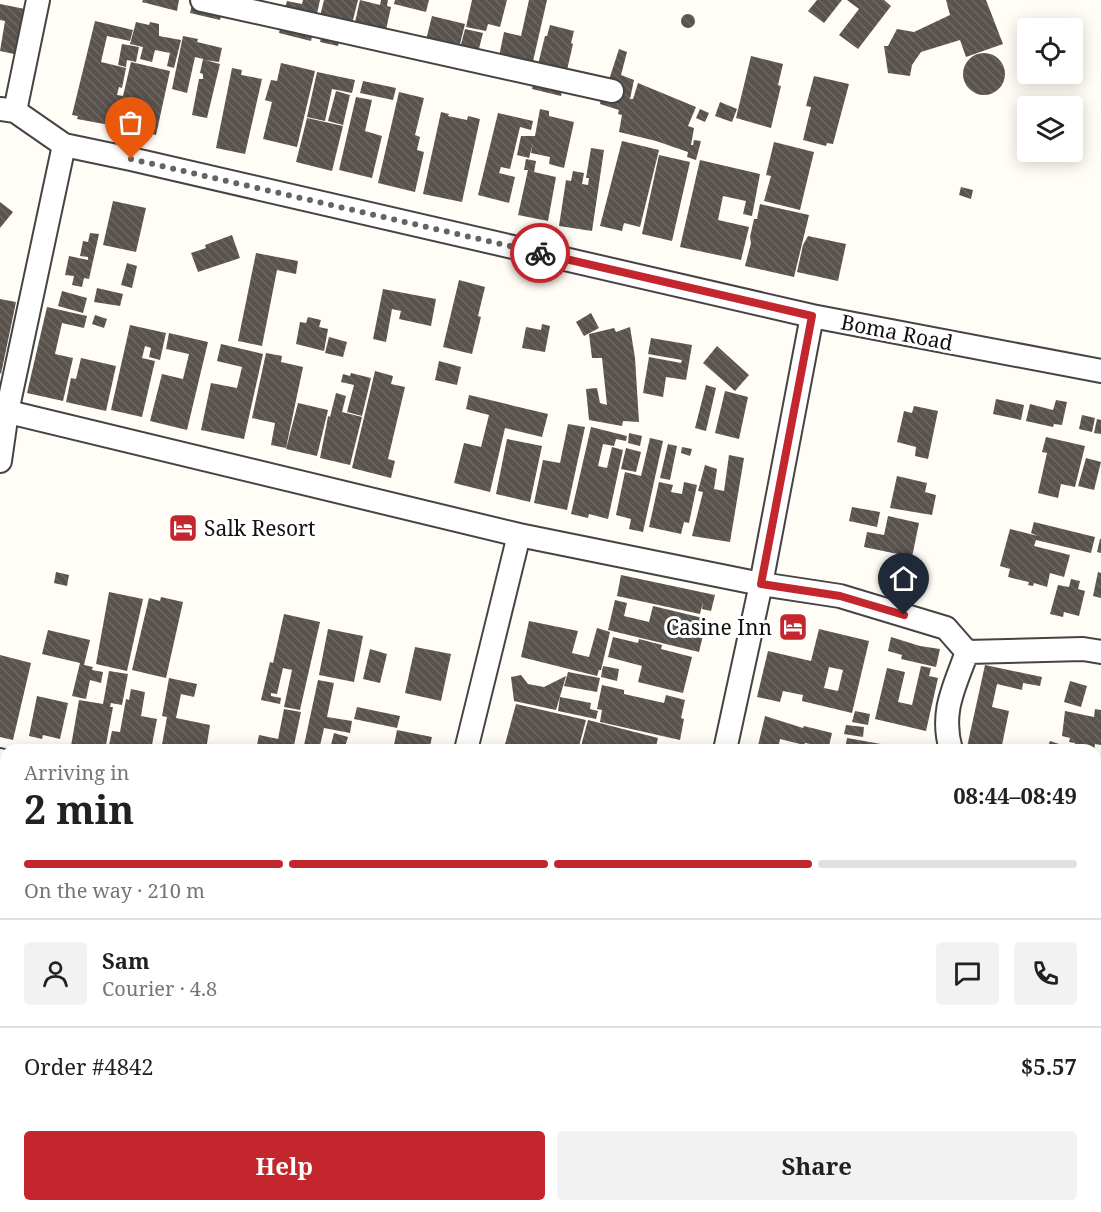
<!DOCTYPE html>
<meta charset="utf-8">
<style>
:root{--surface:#fff;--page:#f2f2f2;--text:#202124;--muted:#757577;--line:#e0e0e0;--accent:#c4262e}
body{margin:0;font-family:"Noto Serif",serif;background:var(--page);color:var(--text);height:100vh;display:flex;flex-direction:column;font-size:22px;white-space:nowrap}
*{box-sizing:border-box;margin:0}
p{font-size:20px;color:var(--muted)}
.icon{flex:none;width:33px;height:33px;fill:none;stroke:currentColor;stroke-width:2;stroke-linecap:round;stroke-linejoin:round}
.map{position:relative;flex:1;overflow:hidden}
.side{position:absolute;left:0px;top:744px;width:1101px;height:468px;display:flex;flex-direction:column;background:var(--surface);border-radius:18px 18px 0 0;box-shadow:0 3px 15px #0003}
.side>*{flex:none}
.controls{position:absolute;left:1017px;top:18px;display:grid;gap:12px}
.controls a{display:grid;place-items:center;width:66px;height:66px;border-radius:6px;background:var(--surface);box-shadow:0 3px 15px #0003;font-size:30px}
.pin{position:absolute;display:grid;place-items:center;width:51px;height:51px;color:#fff;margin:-62px -26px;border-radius:50% 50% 50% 0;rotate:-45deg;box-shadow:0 0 6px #0007}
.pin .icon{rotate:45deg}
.courier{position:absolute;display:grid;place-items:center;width:60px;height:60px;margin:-30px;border:4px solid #c4262e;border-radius:50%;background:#fff;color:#222;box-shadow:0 2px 8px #0007}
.overview em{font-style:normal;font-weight:700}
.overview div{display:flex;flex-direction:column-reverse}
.overview{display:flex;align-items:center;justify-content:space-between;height:102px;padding:0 24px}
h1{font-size:39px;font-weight:700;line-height:45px}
.bar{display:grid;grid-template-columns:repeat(4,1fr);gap:9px 6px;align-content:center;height:72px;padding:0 24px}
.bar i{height:8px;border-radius:4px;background:var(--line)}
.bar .selected{background:var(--accent)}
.bar p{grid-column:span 4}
.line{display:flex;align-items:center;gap:15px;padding:0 24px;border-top:2px solid var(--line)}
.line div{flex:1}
.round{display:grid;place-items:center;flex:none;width:63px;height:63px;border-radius:6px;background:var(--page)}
.primary-button{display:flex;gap:12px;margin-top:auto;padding:12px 24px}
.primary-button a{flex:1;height:69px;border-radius:6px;background:var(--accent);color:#fff;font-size:24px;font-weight:700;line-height:69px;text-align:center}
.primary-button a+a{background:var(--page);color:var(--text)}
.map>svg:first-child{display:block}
.building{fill:url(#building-back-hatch);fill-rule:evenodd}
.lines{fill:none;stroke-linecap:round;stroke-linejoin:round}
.minor-casing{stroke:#444;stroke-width:26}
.minor{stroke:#fff;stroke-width:22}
.done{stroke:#646461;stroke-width:6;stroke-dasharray:0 10.8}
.route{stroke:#c4262e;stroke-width:8}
.labels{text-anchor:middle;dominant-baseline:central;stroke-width:6;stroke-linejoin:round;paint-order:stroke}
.street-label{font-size:21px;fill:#111;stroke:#fff}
.poi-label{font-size:21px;fill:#111;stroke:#fff;text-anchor:start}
</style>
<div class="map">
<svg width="1101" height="1212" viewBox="0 0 1101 1212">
<defs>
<pattern id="building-back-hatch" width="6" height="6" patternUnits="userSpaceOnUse" patternTransform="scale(1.5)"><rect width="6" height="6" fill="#5a524d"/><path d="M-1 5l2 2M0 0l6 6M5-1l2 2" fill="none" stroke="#6d6662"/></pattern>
</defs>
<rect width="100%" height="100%" fill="#fffdf5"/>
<path class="building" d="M143 0H179L177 11 142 2Z
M193 0H225L220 20 190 13Z
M303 0H320L311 41 279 33 287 1 302 4Z
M324 0H358L347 44 339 42 338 46 320 42 321 38 315 37Z
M360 0 380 5 381 0H388L387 6 391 7 382 48 351 40Z
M395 0H429L426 12 394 4Z
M472 0H507L500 27 488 24 486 31 466 27Z
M529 0H547L528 83 495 76 504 32 521 36Z
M817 0H842L824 23 808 11Z
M847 0H884L891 6 858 49 839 35 859 9Z
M986 0 1003 44 966 57 960 40 921 52 912 65 910 76 888 73 884 46H888L897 29 914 32 950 15 946 0Z
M0 4 25 9 14 54 0 51 5 21 0 20Z
M681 21a7 7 0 1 1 14 0a7 7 0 1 1-14 0Z
M432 16 465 24 454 68 421 60Z
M95 21 133 30 130 41 107 36 101 62 126 68 122 88 119 87 117 95 123 96 131 62 170 71 156 135 117 126 120 112 115 126 77 119 78 116 72 115Z
M136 22 149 25 150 22 159 24V36L181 40 174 68 167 66 170 53 155 50 152 62 140 59 143 47 130 44Z
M550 25 574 31 571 43 573 44 561 96 532 89 545 36H547Z
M465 29 483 33 474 68 456 64Z
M183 36 198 39 197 42 222 48 219 62 205 60 220 64 207 118 192 115 199 79H203V74L200 73 203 59 195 57 187 93 172 89Z
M122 44 139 47 136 62 127 60 126 67 118 65Z
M619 49 627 52 621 75 634 80 630 99H633L638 83 696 107 688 126 694 128 691 145H693L694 140 701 141 696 160 687 157 688 152 656 141 619 132 622 115 618 114 619 110 600 104 604 83H608Z
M963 74a21 21 0 1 1 42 0a21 21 0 1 1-42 0Z
M751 56 783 64 778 85 781 86 771 128 736 118Z
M281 63 315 71 297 147 263 139 272 102 265 100 271 80 277 81Z
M232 68 242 70 241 75 262 79 245 154 216 148Z
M317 72 355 80 352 93 332 89 325 121 307 117Z
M814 76 849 84 833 144 827 143 826 146 803 140 811 107 806 106Z
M363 81 396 88 393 100 360 93Z
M336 91 350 95 343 125 328 121Z
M399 92 424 98 415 135 420 137 417 150 424 152 415 192 378 183Z
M356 97 372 100 365 131 382 136 372 178 339 170Z
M720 102 737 109 732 122 715 116Z
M540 109 549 111V116L574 122 564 168 549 164 550 157 531 153 533 143 529 158 517 155 521 136H535Z
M700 109 709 113 705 122 696 118Z
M441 112 449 114 448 116 467 120 468 116 480 119 462 202 423 194Z
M498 113 533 121 531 130 520 127 510 169 501 167 499 173 515 177 509 203 478 195Z
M307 118 343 126 332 171 296 162Z
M622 141 659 150 640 227 624 223 622 231 600 226Z
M774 142 814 152 800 210 764 201 771 176 766 175Z
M591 148 604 150 592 231 559 226 566 180 571 181 573 171 584 173 582 184 588 185 589 178H586Z
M659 155 690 162 672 241 642 234Z
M526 159 536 161 534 172 556 177 548 221 518 215 528 170H524Z
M700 160 760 174 752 216 743 214 746 201 723 196 718 220 749 227 741 260 680 247Z
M961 187 973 190 971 199 959 195Z
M113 201 146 208 136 252 103 245Z
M0 202 13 212 0 228Z
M760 204 809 215 794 277 745 266 751 243 750 237 754 219H757Z
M90 233 99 234 89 279 84 278 82 287 72 285 74 276 65 275 69 256 88 260V257L80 256 83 241 88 242Z
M232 235 240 258 198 272 191 253 206 248 205 245Z
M808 236 846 244 838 281 797 272 803 245Z
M256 253 298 261 296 274 277 270 262 346 238 341Z
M127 263 137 266 132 288 121 285Z
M459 280 485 287 478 316 481 317 472 354 443 347Z
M97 288 123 294 120 306 94 302Z
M383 289 436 299 431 326 399 319 401 311 392 309 386 342 373 339Z
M62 291 87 298 83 313 58 306Z
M0 299 16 302 1 374 0 373Z
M47 307 87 316 84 328 62 323 55 354 73 358 63 401 27 393Z
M591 313 599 328 584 336 576 322Z
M95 315 107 319 104 328 92 324Z
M308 317 321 320 319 327 328 329 324 351 296 344 300 322 306 323Z
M542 324 550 326 545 352 522 348 526 327 541 330Z
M130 325 166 333 160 360 149 357 151 348 145 346 142 358 155 361 142 417 111 410Z
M630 327 635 358 639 422 623 421 622 426 589 420 586 389 597 388 600 403 607 405 602 358H592L589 334 614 328 616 332Z
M169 333 208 342 187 430 150 421 162 374 183 379 189 354 166 349Z
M329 337 347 342 343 357 325 353Z
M651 338 692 345 686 380 666 377 663 397 643 393 649 357 681 363 682 360 648 354Z
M221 344 263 354 244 439 201 430 211 383 237 388 242 367 217 361Z
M717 346 749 375 735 391 703 363Z
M266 353 282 356 281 362 303 367 286 448 271 445 275 423 252 418Z
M81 358 116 366 106 411 66 402 71 378 76 379Z
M439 361 461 367 457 385 435 380Z
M375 371 393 376 391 384 405 387 388 459 395 461 391 478 352 468Z
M351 373 371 378 362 416 347 412 354 385 341 382 343 374 350 376Z
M706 385 716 388 706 431 695 428Z
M725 391 748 397 739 439 715 433Z
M336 393 346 396 342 412 362 417 350 465 320 458 327 422 328 416 330 417Z
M469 395 548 414 542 437 505 428 490 492 454 483 464 443 481 447 489 415 466 409Z
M996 399 1024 405 1021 420 993 414Z
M1056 400 1067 402 1062 425 1054 424 1053 427 1026 421 1030 404 1053 410Z
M298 403 328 410 317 456 286 449Z
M914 406 938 411 928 459 915 456 916 447 897 442 904 411 912 413Z
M1082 415 1095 418 1092 432 1079 429Z
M1097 419 1101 420V434L1094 433Z
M568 424 585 427 567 510 534 503 543 460 560 463Z
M591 427 627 436 626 441 616 439 614 446 603 444 598 466 607 468 612 447 623 450 608 519 589 514 588 518 571 514Z
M629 433 642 436 640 446 628 443Z
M1046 437 1085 446 1075 487 1061 484 1058 498 1038 493 1047 453 1042 452Z
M650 438 663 441 643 532 629 529 631 519 616 515 625 472 641 476Z
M507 439 542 446 530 502 496 494Z
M668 444 677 446 670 480 660 478Z
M682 447 692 449 690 456 681 453Z
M626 448 641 452 636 472 621 469Z
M729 455 744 458 730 542 692 536 703 492 698 491 705 465 717 469 714 489 724 491Z
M1086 458 1101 462 1094 490 1078 486Z
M897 476 927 483 925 492 936 495 932 515 890 508Z
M659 482 673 485 671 492 682 494 684 482 697 485 689 523 684 522 681 534 649 527Z
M852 507 880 512 877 527 849 521Z
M888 516 919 523 912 557 864 547 867 532 884 535Z
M1034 522 1095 537 1091 553 1036 540 1034 546 1070 555 1064 577 1050 573 1047 587 1034 583 1033 586 1028 585 1029 582 1008 577 1010 569 1000 566 1010 529 1038 536 1031 533Z
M1100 539H1101V553L1097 552Z
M56 572 69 575 67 586 54 583Z
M1098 572 1101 573V598L1093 596Z
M621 575 715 595 711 611 702 609 703 602 700 614 617 596Z
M1071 579 1080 581 1078 589 1085 591 1079 616 1064 612 1063 617 1050 614 1058 585 1069 587Z
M109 592 143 599 127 671 96 664Z
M161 597 183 602 166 678 132 670 149 598 160 601Z
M615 600 627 603 624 616 649 622 653 606 707 619 699 652 608 630Z
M284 614 320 622 300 710 284 707 292 670 283 668 277 694 271 693V696L281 698 280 704 261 700 270 662 273 663Z
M529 621 578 631 572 653 589 657 597 628 610 632 601 670H599L597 676 521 657Z
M328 629 363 636 354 682 319 675Z
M819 629 869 641 852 713 802 701 803 695 783 691 780 702 757 697 768 651 811 661ZM829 667 843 670 838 691 824 688Z
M48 630 90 640 84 665 93 667 92 670 103 672 101 683 90 680 86 699 72 696 80 663 42 654Z
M613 637 638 643 639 639 662 645 661 649 692 657 683 693 638 682 642 666 608 657Z
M891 637 920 646 940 649 936 667 901 659 902 655 888 651Z
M415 647 451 654 441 701 405 693Z
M370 649 387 654 380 683 363 679Z
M0 655 31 663 13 740 0 737Z
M985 665 1042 677 1040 686 1023 683 1022 690 997 684 992 707 1009 711 1001 750H983L967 747Z
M603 666 619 669 617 681 601 677Z
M921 666 931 668 929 676 938 678 926 731 875 719 887 668 905 672 898 702 912 705Z
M109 671 128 674 122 705 111 703 110 707H113L105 750 71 746 79 700 103 704Z
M568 672 600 678 597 692 564 686Z
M521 675 528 684 544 687 566 676 556 710 514 701 511 677Z
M169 678 197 684 194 697 181 694 176 718 210 725 206 750H161L167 717 162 716Z
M318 680 334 683 327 717 352 721 350 733 324 728 319 750H303Z
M1070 681 1087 686 1081 707 1064 702Z
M602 685 624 690V694L664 703 666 695 685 700 681 718 684 719 680 740 600 722 602 710 597 709Z
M131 689 145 692 141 716 157 719 151 750H108L112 731 120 732 126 699 129 700Z
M37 696 68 703 60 739 43 735 42 739 29 736Z
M560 697 591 703 590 709 598 711 596 719 558 711Z
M516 704 586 720 578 750 504 748Z
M357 707 400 716 397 728 354 719Z
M284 709 301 712 293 750H256L259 735 278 739Z
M1095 709 1101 710V745L1095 744 1094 750 1074 748 1075 743 1069 742 1070 738 1062 736 1065 711 1094 717Z
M855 711 870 714 868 725 852 722Z
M765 716 803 728 804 726 832 733 828 750H814L816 745 805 743 804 745 780 739 779 744 798 750H757Z
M588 720 658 738 655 750H580Z
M846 725 864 727 863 737 844 734Z
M397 730 432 737 430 746 447 750H393Z
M334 733 348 737 344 750 330 749Z
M847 738 892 746V750H845Z
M1050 741 1059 744 1057 750H1046Z
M1095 765 1101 766 1099 785 1095 784Z
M0 793H6V847L0 846Z
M1095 811 1101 812V843L1095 842Z
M0 855 6 857V892L0 890Z
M0 894 6 895V932L0 931Z
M1095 920 1101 921V937L1095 936Z
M1095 942 1101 943 1100 1042 1095 1041Z
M5 1056H6V1091L0 1089Z
M1101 1126V1171L1095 1170V1135L1097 1129 1099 1130Z
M1095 1172 1101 1174V1209L1095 1207Z
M3 1187 6 1188V1206H37V1209L46 1212H0V1197Z
M209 1206H226L224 1212 208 1210Z
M271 1206H289L287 1212H270Z
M300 1206H310L309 1212H299Z
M403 1206H452L450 1212H414L402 1209Z
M488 1206H561L574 1209V1212H486Z
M639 1206H742L740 1212H637Z
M743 1206H766L776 1210 777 1207 794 1211 741 1212Z
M874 1206H922L936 1212H871Z
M952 1206H967L965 1211Z
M1081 1207 1091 1211 1093 1207 1101 1212H1079Z
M315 1208 332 1211V1212H314Z"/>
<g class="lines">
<g class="minor-casing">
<path id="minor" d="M202 0 612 91
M0 109 15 111 64 145 131 159 812 316 1101 371
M15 111 38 0
M0 410 519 535 761 584 840 596 946 628 967 652 1083 649 1101 652
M0 461 7 412 64 145
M466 750 519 535
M725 750 761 584 812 316
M951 750C940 712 954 688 967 652
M0 760 6 762
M0 1004 6 1005
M1095 1098 1101 1099
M202 1212 203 1206
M374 1212 376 1206
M619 1212 620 1206
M988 1212 990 1206"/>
</g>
<use href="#minor" class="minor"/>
</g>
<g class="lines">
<path class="done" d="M131 159 540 253"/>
<path class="route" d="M540 253 812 316 761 584 840 596 904 615"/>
</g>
<defs>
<g id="hotel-square" transform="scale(1.5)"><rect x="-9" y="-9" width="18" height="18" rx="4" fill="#c4262e" stroke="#fff"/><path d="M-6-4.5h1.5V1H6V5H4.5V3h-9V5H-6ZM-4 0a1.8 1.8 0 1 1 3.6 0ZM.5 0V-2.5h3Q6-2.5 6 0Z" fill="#fff"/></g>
</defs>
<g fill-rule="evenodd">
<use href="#hotel-square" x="183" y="528"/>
<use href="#hotel-square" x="793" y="627"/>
</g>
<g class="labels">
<g class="street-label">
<text transform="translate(897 332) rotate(11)">Boma Road</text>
</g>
<g class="poi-label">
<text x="204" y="528">Salk Resort</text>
<text x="772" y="627" text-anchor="end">Casine Inn</text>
</g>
</g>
</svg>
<div class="controls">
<a><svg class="icon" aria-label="locate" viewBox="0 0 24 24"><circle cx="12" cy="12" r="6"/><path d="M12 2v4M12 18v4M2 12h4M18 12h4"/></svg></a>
<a><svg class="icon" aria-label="layers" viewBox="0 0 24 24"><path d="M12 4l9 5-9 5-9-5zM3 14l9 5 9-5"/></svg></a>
</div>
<div class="pin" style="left:131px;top:159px;background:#ea580c"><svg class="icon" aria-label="bag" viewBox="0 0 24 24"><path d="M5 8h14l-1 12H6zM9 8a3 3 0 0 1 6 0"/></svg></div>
<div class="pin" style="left:904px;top:615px;background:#1f2937"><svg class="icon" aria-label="home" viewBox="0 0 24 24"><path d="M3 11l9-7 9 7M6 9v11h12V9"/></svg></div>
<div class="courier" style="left:540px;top:253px"><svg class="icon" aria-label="bike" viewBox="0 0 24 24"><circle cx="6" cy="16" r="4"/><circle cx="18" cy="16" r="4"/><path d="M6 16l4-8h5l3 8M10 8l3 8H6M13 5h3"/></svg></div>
<section class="side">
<div class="overview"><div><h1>2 min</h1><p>Arriving in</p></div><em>08:44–08:49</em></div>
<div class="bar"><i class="selected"></i><i class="selected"></i><i class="selected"></i><i></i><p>On the way · 210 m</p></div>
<div class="line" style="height:108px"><a class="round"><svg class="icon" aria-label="person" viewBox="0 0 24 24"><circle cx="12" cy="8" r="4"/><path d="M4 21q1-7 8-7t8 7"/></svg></a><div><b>Sam</b><p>Courier · 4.8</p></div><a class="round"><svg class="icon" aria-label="chat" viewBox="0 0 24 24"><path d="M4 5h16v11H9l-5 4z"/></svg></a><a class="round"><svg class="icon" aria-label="phone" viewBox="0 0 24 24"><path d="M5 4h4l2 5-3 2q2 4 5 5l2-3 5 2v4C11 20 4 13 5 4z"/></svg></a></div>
<div class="line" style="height:78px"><div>Order #4842</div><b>$5.57</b></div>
<div class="primary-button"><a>Help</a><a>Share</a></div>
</section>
</div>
